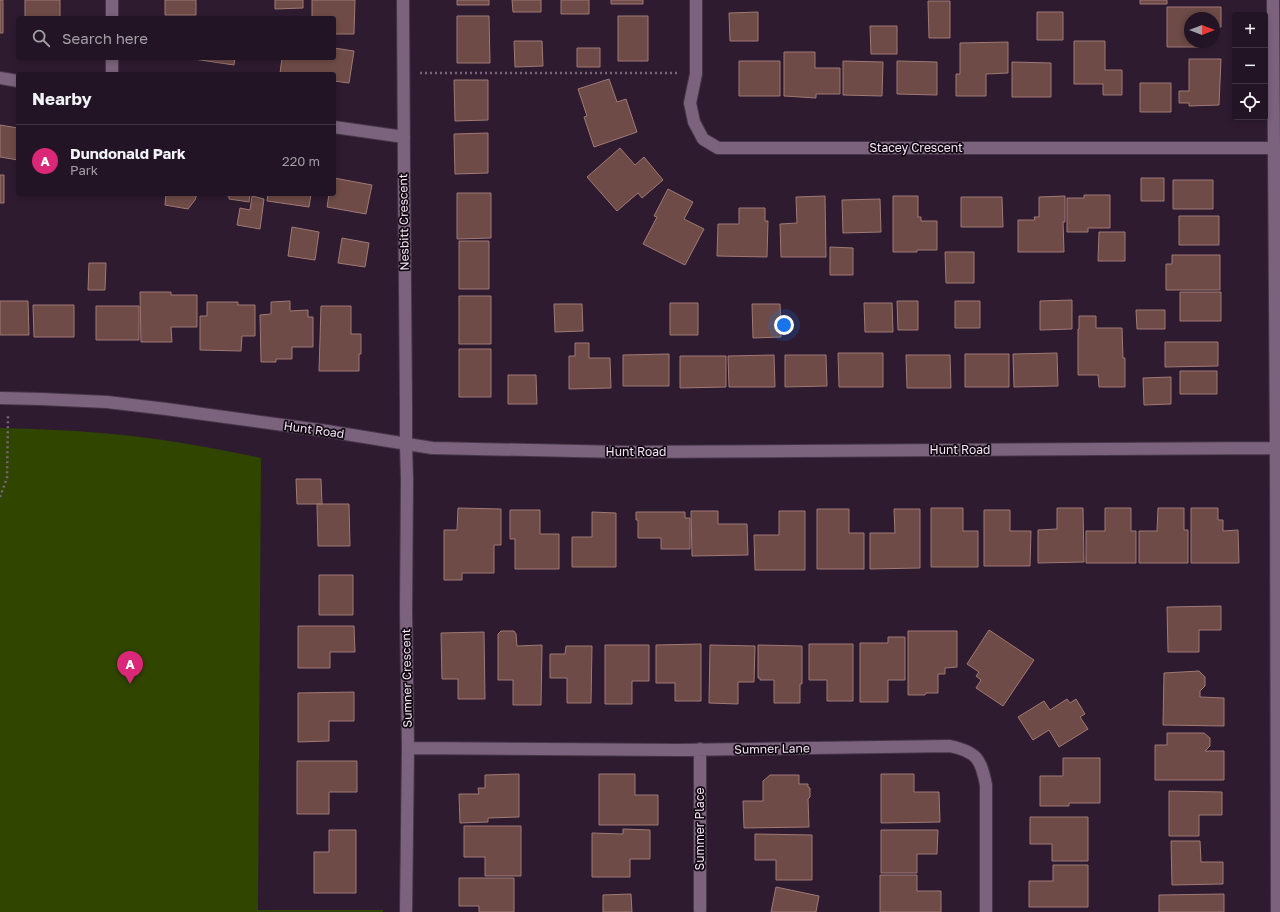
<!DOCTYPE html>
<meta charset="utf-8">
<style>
:root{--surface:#221424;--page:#2a1d2c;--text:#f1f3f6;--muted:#a29ea6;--line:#3f3341;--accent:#db2777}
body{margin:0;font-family:"Golos Text",sans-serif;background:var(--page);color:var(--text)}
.controls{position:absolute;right:12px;top:12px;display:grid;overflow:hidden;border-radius:4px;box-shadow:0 2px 6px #0003}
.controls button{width:36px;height:36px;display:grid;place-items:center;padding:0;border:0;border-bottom:1px solid var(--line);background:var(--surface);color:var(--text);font:20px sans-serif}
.compass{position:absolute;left:1184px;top:12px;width:36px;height:36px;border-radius:50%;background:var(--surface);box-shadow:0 2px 6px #0003;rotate:90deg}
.you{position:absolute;left:784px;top:325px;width:14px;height:14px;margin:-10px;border:3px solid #fff;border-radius:50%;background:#1a73e8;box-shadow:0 0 0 6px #1a73e833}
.badge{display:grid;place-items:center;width:26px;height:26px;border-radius:50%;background:var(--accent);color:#fff;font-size:13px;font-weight:700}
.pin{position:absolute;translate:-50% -33px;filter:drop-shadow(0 1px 2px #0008)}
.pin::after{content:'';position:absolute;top:21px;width:14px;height:12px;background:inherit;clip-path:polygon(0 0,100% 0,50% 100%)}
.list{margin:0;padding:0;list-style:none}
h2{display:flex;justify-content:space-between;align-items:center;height:52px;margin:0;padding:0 16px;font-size:17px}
h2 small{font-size:13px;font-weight:400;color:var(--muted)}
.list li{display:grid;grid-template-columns:26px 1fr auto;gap:12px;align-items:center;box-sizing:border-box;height:72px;padding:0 16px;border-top:1px solid var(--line)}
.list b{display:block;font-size:15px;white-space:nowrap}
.list p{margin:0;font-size:13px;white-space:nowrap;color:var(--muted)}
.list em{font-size:13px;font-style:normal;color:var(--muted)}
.icon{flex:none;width:22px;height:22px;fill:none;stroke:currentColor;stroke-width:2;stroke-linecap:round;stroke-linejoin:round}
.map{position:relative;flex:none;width:1280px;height:912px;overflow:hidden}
.search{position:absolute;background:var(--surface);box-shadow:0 2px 6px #0003;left:16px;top:16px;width:320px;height:44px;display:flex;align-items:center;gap:10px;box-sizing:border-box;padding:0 14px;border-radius:4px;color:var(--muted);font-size:15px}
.panel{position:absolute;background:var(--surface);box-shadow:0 2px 6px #0003;left:16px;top:72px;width:320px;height:124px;border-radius:4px}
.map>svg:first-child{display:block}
.green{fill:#304500}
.building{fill:#6e4b47;stroke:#9f7975}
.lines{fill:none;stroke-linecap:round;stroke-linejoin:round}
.street-casing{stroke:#473649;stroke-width:14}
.path{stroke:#766578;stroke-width:2.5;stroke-dasharray:2 3;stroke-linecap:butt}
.street{stroke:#7b637d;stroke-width:12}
.labels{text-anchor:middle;stroke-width:3.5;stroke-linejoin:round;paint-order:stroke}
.street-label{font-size:12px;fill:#f4e6f5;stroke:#120912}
</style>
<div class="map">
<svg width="1280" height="912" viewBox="0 0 1280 912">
<rect width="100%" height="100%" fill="#2e1b30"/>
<!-- green -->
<path class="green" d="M0,428C34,429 67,430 101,433C155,437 208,447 261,458L258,910H383V912H0Z"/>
<!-- building -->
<path class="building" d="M0,0H3V33H0Z
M25,0H60V17H53V18H25Z
M165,0H196V15H165Z
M275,0H303V8L275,9Z
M312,0H355L354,34H334V18H312Z
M457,0H489V5H457Z
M512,0H541V12H513Z
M561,0H589V14H561Z
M611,0H643V4H611Z
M1140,0H1167V4H1140Z
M928,1H950V38H929Z
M1167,7H1221V27H1214V18H1190V42H1200V47H1167Z
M758,12V41H730L729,13Z
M1037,12H1063V40H1037Z
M457,16H489L490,63H457Z
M618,16H648V61H618Z
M870,26H897V54H871Z
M514,41H542L543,66L515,67Z
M1074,41H1105V70H1122V95H1103V84H1074Z
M1008,42V73L986,74V96H956V74H960V43Z
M334,48L354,51L349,83L334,81V74H289L280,73L282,58H334Z
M577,48H600V67H577Z
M784,52H815V68H840V94H816V98L784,96Z
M187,58H235L234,65Z
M1189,59H1221L1219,105L1189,106V103H1179V91H1189Z
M739,61H780V96H739Z
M843,61L883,62L882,96L843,95Z
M897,61L937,62V95L897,94Z
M1012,62L1051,63V97H1012Z
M609,79L617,102L626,99L637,132L594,147L584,117L587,116L578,89Z
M454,80H488V120L455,121Z
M1140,83H1171V112H1140Z
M0,125L18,128V160L0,157Z
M488,133V173L455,174L454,134Z
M620,148L635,165L644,157L663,180L642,198L638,193L617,211L587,177Z
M0,175H4V203H0Z
M334,178L372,185L366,214L327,207L329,194H334Z
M1141,178H1164V201H1141Z
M1173,180H1213V209H1173Z
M668,189L693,202L684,219L704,229L685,265L643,244L657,217L654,216Z
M457,193H491V238L457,239Z
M166,194H197L195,200L188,209L165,205Z
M216,194H250L249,202L229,199V196Z
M268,194H311L309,207L267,201Z
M1084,195H1110V228H1088V232H1067V198H1084Z
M252,196L264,199L260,229L237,225L240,208L250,210Z
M825,196L826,257H781L780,224L797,223L796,197Z
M893,196H918V217H921V221H937V250H917V252H893Z
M1065,196V222H1063L1064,252H1018V220H1035L1034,217H1039V197Z
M961,197H1002L1003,227H961Z
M880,199L881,232L843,233L842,200Z
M739,208H765V221H768L767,257L717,256L718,224H739Z
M1179,216H1219V245H1179Z
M292,227L319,232L315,260L288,256Z
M1099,232H1125V261H1098Z
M342,238L369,243L365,267L338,263Z
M459,241H489V289H459Z
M830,247L853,248V275H830Z
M945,252H974V283H946Z
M1172,255H1220V290H1166V264H1172Z
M89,263H106L105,290H88Z
M140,292H171V295H197V327H171L172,342H141Z
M1180,292H1221V321H1180Z
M459,296H491V344H459Z
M1072,300V329L1040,330V301Z
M0,301H28L29,335H0Z
M290,301V311L308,310V317H313V347H292V359H276V362H261L260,315L271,314V302Z
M897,301H918V330H898Z
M955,301H980V328H955Z
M207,302H238V305H255V336H242L241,351L200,350V316H207Z
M670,303H698V335H670Z
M864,303H892L893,332H865Z
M554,304H582L583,331L555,332Z
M752,304H780L781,337L753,338Z
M33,305H74V337H34Z
M96,306H139V340H96Z
M321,306H351V334H361V354H359V371H319Z
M1136,310H1165V329H1137Z
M1079,316H1096V328H1122L1123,358H1125V387H1099L1098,375H1078V329H1079Z
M1165,342H1218V366L1165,367Z
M575,343H589V358H610L611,388L569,389V356H575Z
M459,349H491V397H459Z
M838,353H883V387H839Z
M1057,353L1058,386L1014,387L1013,354Z
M669,354V386H623V355Z
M965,354H1009V387H965Z
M774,355L775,387H729L728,356Z
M785,355H826L827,386L785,387Z
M906,355H950L951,388H907Z
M680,356H726V387L680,388Z
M1180,371H1217V394H1180Z
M508,375H536L537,404H508Z
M1171,377V404L1144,405L1143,378Z
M296,479H321L322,504H297Z
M317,504H349L350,546H318Z
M458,508L501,509V545H494V573H462V580H444V530H457Z
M931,508H963V531H978V567H931Z
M1057,508H1083L1084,562L1038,563V530L1057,529Z
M1105,508H1131V531H1136V563H1086V531H1105Z
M1158,508H1184V530H1188V563H1139V531H1157Z
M1191,508H1218V520H1223V531L1238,530L1239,563H1191Z
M817,509H849V533H864V569H817Z
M894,509H920V568L870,569V533H895Z
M510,510H540V534H559V569H515V539H510Z
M984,510H1010V531H1031L1030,566H984Z
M691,511H718V524H747L748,555L692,556Z
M779,511H805V570H755L754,535H779Z
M592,512L616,513V567H572V537H592Z
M636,512H685V518H690V549H661V538H638V520H636Z
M319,575H353V615H319Z
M1221,606V630H1199V652H1168L1167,607Z
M298,626H354L355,652H330V668H298Z
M989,630L1034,660L1003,706L976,688L981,680L976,676L979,672L967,664Z
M501,631H514L516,634L517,646L542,645L541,705H513V680H498V634Z
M908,631H957V667L945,668V674H938V693H926L925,695H908Z
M484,632L485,699H458V679H442L441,633Z
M888,637H905V680H888V702H860V643H888Z
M701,644V701H675V683H656V645Z
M809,644H853V701H827V680H809Z
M605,645H649V681H632V704H605Z
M710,645L755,646L754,682H738V704L709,703Z
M758,645L802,646V684H800V703H774V680H760V678H758Z
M566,646H592L591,703H567V678H550V654H565Z
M1199,671L1205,677V686L1200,691V697L1224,698V726L1163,725L1164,673Z
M354,692V721H329V741L298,742V693Z
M1067,699L1070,703L1076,699L1085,714L1080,717L1088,729L1059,747L1049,730L1033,740L1018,717L1044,701L1050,710Z
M1167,733H1204L1210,738V746L1205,751H1224V780H1155V745H1167Z
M1063,758H1100V803H1069V806H1040V776H1063Z
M297,761H357V792H329V814H297Z
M519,774V817L488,818V822L460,823L459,794H479L478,788H485V775Z
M599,774H635V795H658V825H599Z
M881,774H914V792H939L940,822L881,823Z
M770,775H799V784H808V787L810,788V797L808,799L809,827L744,828L743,801H763V781Z
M1169,791L1222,792V815H1199V836H1169Z
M1030,817H1088V861H1052V844H1030Z
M464,826H521V876H485V857H464Z
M623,829L650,830V859H630V877H592V833L623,834Z
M329,830H356V893H314V852H329Z
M881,830H938L937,854H917V873H881Z
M755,834L812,835V880H776V860H755Z
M1171,841H1200L1201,862H1223V884L1172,885Z
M1053,865H1088V907H1029V881H1053Z
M880,875H917V891H941V912H880Z
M459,878H514V912H479V906H459Z
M776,887L819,896L816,912H771Z
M631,894L632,912H603V895Z
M1224,894V912H1159V895Z"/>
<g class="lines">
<defs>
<path id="street" d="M112,0V18
M403,0L404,169L406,405V444L407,480L406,611L408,748L406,912
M696,0V74L690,103L694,122L703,139L718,148H1274
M1273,0L1276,448L1277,912
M112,74V58
M0,78L18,81
M334,127L404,137
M0,398L41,399L107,402L166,409L327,431L432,448L622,452L1280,448
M408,748L677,750L950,746C977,752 981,759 986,785V912
M700,749V910"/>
</defs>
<!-- street casing -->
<use href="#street" class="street-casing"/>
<!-- path -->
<path class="path" d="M420,73H679
M0,497L7,478L8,416"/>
<!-- street -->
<use href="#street" class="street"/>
</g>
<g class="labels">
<!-- street labels -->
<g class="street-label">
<text x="916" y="152">Stacey Crescent</text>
<text transform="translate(404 222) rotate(-91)" y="4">Nesbitt Crescent</text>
<text transform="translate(314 430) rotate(8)" y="4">Hunt Road</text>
<text x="960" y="454">Hunt Road</text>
<text x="636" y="456">Hunt Road</text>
<text transform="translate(407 678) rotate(-91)" y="4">Sumner Crescent</text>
<text transform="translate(772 749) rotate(-1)" y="4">Sumner Lane</text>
<text transform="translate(700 829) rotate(-90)" y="4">Summer Place</text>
</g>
</g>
</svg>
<div class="controls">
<button>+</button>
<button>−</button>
<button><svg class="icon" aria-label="locate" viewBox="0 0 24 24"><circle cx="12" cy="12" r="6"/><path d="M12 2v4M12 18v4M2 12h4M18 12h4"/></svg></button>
</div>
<svg class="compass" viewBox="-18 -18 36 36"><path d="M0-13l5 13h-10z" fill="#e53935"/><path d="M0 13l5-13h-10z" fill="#a29ea6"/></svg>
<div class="you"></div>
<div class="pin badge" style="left:130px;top:684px">A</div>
<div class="search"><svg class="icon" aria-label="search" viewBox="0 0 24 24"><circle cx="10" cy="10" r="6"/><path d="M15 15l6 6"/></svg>Search here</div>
<section class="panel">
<h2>Nearby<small></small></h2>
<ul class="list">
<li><span class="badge">A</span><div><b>Dundonald Park</b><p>Park</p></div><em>220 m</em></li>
</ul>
</section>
</div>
